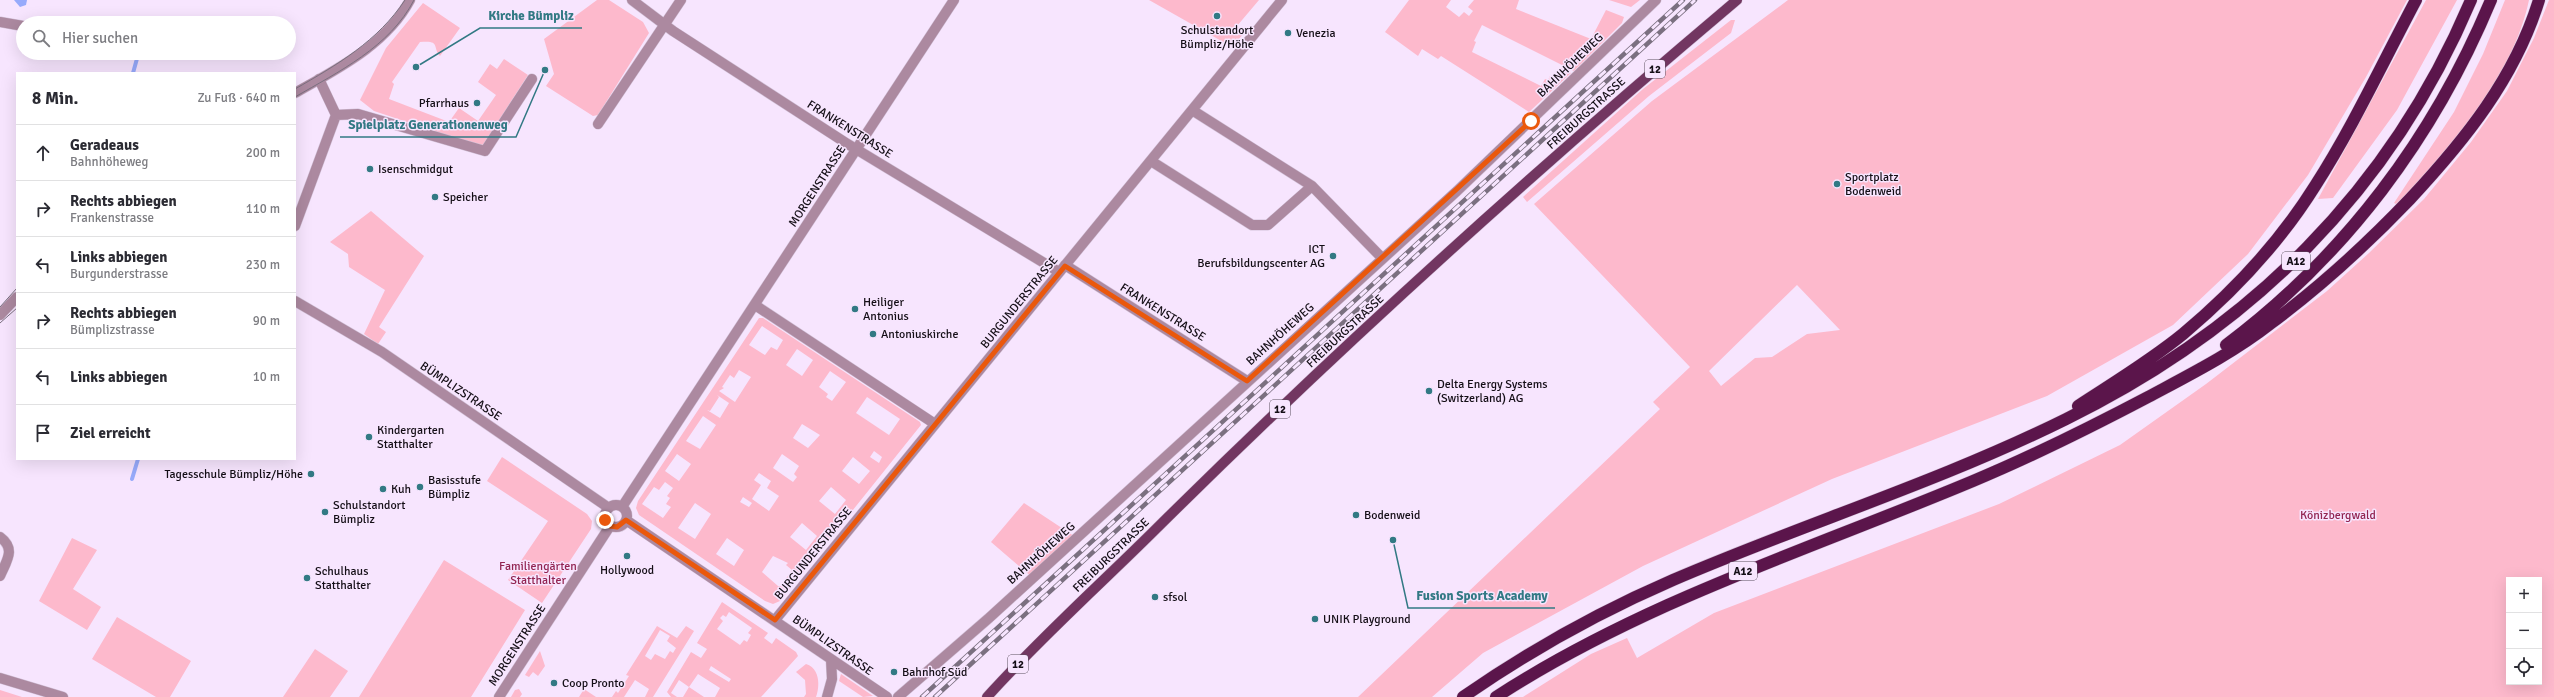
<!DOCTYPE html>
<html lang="de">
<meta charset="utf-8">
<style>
:root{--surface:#fff;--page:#f2f2f3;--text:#2b2b33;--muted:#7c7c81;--line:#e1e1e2}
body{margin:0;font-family:Signika,sans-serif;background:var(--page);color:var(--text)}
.controls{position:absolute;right:12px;bottom:12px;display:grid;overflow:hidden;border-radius:0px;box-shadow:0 4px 16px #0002}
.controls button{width:36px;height:36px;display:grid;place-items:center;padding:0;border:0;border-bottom:1px solid var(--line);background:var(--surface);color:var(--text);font:20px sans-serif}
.stop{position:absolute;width:12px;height:12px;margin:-9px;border:3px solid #ea580c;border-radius:50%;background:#fff}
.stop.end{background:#ea580c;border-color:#fff;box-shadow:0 1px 4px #0008}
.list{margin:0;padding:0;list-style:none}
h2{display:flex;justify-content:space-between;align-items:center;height:52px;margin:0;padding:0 16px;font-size:17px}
h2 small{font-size:13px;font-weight:400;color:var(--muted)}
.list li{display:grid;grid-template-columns:26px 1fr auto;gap:12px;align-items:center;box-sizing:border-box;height:56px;padding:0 16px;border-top:1px solid var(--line)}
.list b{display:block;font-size:15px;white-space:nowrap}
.list p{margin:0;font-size:13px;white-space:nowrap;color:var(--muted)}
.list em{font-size:13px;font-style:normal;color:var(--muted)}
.icon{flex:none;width:22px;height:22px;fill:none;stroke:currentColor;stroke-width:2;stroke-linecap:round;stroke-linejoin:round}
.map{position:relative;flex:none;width:2554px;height:697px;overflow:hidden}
.search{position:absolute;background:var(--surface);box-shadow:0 4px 16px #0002;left:16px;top:16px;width:280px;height:44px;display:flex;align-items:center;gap:10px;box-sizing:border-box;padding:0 14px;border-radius:22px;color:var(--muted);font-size:15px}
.panel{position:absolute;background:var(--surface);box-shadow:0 4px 16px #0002;left:16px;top:72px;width:280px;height:388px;border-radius:0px}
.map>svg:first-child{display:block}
.green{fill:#fdb9cc;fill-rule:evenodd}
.water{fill:#97aafb}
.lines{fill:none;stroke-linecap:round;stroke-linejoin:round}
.stream{stroke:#97aafb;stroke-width:4}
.minor-casing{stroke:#d3c3d9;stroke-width:11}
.tertiary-casing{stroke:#d3c3d9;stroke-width:11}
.primary-casing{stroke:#d3c3d9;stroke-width:11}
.motorway-casing{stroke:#d3c3d9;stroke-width:13}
.minor{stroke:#ac89a0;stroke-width:10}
.tertiary{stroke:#ac89a0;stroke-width:10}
.primary{stroke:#723661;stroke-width:10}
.motorway{stroke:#5b154b;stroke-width:12}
.tram{stroke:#7b7080;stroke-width:1}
.rail-casing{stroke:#7b7080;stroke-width:4.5}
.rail{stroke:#f7e5fe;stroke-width:3;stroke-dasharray:9;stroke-linecap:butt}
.route{stroke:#ea580c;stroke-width:5}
.poi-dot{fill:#327984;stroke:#f7e5fe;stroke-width:1.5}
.labels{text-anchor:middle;stroke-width:3;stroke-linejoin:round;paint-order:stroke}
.shield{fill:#f7e5fe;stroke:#584e5c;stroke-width:1}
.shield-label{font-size:11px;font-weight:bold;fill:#140e16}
.poi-label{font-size:12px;fill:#140e16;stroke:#f7e5fe;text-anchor:start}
.street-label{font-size:12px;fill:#140e16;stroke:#f7e5fe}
.park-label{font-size:12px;fill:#922451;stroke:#f7e5fe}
.leader{fill:none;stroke:#327984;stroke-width:1.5}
.callout-dot{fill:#327984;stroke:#f7e5fe;stroke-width:1.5}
.callout-label{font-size:13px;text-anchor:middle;font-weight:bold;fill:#327984;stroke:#f7e5fe;stroke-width:3;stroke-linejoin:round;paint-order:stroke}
</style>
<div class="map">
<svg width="2554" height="697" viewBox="0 0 2554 697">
<rect width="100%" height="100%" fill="#f7e5fe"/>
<!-- green -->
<path class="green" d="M597,0H609L643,22L649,33L598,115L593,116L546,86L554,74L544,39Z
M1149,0H1259L1237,26L1245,32L1232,47Z
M1409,0H1451L1446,7L1459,17L1464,12L1469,16L1473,11L1468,7L1474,0H1519L1516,9L1591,39L1606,10L1624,17L1622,23L1574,71L1482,25L1474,41L1476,42L1472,52L1541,86L1545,79L1548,80L1550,76L1555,79L1561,68L1571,73L1529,112L1441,56L1438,59L1422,49L1418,56L1385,32Z
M1609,0H1640L1631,7Z
M1788,0H2407L2366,77L2308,175L2248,254L2173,325L2047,396L1832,479L1643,566L1483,653L1432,697H1358L1660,409L1653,402L1690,367L1534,204L1652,101ZM1797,285L1840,330L1807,334L1772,357L1755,358L1721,386L1709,371Z
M2426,0H2457L2397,110L2333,198L2318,199Z
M2505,0H2529C2514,72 2451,157 2396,204L2394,203L2454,112L2483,54Z
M2549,0H2554V697H1523L1591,654L1627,638L1637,658L1714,613L1999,504L2120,445L2206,384L2327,291L2369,253L2424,199L2471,142L2507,91L2534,38ZM2509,580H2539V682H2509Z
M423,3L460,28L440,56C432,47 441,40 420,42L392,82L394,84L389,99L449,122L459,108L478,121L496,95L478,82L490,64L497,69L504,59L528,75L482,147L374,111L360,100L386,48Z
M1731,20H1735L1731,33L1649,96L1527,202L1523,197L1643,89Z
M371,211L424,256L379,327L386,332L378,344L364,334L385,290L349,267L348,254L330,242Z
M759,318H763L920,422L921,425L780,601L773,604L765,601L639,515L636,508L638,501ZM762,326L783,340L777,350L771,347L765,355L749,345ZM797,349L813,360L802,376L786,365ZM739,370L751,377L735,402L719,391L724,388L722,387L730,375L734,378ZM830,371L846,382L832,401L826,397L828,394L819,387ZM717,395L729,403L720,418L707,410L710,411L719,397ZM867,397L900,419L889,435L856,413ZM703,416L716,425L700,449L686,441ZM802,424L820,435L808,448L793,438ZM874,451L882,457L879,463L870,457ZM677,454L691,464L679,481L665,471ZM782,454L799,466L794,474L797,477L793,482L773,468ZM853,457L870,471L859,484L842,471ZM759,473L771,481L767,488L779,496L769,511L752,499L761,485L754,480ZM665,482L673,488L667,496L670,498L666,504L671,507L663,518L642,504L654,487L659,490ZM831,487L846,500L835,514L819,501ZM743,497L752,503L749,507L740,502ZM695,503L711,514L695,539L678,528ZM802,523L817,536L806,550L790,537ZM727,538L744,550L734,566L716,554ZM773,556L788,563L786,565L792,570L781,586H778L762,572Z
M502,457L587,514L592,521L591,529L542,603L508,580L548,521L487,481Z
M1024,503L1077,538L1033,578L991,542Z
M72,538L97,550L73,589L101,607L87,630L39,601Z
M444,560L525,610L471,697H359Z
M722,602L768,633L764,638L772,644L776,638L796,652L798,656L761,697H715L720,688L698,674L689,687L679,680L671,693L677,697H671L667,692L691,652L701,658L707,649L697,643ZM729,612L752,628L748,633L751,635L747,642L744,640L740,645L717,629L723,621L720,618L723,615L726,617ZM711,666L731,679L729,682L709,670Z
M117,617L191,661L170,697H156L92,659Z
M657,626L677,638L686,626L694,631L653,697H645L649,689L635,680L624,697H612L616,691L618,693L629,676L626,675ZM660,630L670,636L667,641L676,648L673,653L670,651L665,659L655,654L651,660L645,656Z
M315,649L348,671L330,697H283Z
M540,651L545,666L538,676L533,672L529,677L525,675Z
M806,664C820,668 820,686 816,697H804L806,694L805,680L796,672Z
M841,674L873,696L863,697L839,681Z
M689,687L704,697H683Z
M519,689L522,694L520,697H511L515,690Z
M584,689L596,697H579Z
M0,690L22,697H23H0Z"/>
<!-- water -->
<path class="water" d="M14,0H27L26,5L20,7Z"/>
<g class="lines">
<!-- stream -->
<path class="stream" d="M133,73L138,55
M132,479L138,459"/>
<defs>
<path id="minor" d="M632,0L673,31L846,143L1059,272
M0,22L23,26
M1192,110L1312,186L1382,258
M336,115L358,114L485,151L532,79
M598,124L681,0
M1151,161L1252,225H1268L1312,186
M295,226L336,115L319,79
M1065,265L1247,381
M295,301L382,352L609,508
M755,305L935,424
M605 516a11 11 0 1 1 22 0a11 11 0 1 1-22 0Z
M622,507L954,0
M626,520L887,697
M0,537C16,549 7,560 0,576
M775,620L1282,0
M0,678L63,697
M499,697L610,526
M827,697L832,679L831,659
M898,697L989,618L1457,191L1656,0"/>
<path id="tertiary" d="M295,93C337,69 386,45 410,0
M0,315L17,297"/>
<path id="primary" d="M987,697C1042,636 1104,581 1162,523C1346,341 1539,167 1737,0"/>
<path id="motorway" d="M2226,345C2345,256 2434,137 2491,0
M2078,406C2113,383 2150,361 2183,334C2233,292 2280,242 2315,186C2353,127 2383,62 2416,0
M1463,697C1529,651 1599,612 1673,580C1803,524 1939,482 2066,419C2250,329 2391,190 2471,0
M1496,697C1644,601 1811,549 1973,481C2033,456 2091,427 2148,397C2189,375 2233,353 2270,324C2320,287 2367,244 2410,199C2465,140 2515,78 2539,0"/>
</defs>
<!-- minor casing -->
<use href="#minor" class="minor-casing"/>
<!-- tertiary casing -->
<use href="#tertiary" class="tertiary-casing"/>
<!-- primary casing -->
<use href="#primary" class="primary-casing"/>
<!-- motorway casing -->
<use href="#motorway" class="motorway-casing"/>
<!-- minor -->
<use href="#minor" class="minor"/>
<!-- tertiary -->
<use href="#tertiary" class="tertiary"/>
<!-- primary -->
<use href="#primary" class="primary"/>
<!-- motorway -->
<use href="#motorway" class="motorway"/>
<!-- tram -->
<path class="tram" d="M295,89C337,65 378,41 405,0
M295,97C338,72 390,47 414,0
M0,307L17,288
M0,323L17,308"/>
<defs>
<path id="rail" d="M922,697L1683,0
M935,697L1695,0"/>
</defs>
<!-- rail casing -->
<use href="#rail" class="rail-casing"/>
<!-- rail -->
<use href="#rail" class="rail"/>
</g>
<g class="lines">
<!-- route -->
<path class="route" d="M605,520L610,526L617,527L626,520L775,620L1065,266L1247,381L1531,121"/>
</g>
<!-- markers -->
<g class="poi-dot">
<circle cx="1217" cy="16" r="4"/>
<circle cx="1288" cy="33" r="4"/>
<circle cx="477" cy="103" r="4"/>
<circle cx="370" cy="169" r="4"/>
<circle cx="1837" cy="184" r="4"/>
<circle cx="435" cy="197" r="4"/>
<circle cx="1333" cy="256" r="4"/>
<circle cx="855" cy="309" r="4"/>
<circle cx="873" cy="334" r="4"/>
<circle cx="1429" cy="391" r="4"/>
<circle cx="369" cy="437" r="4"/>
<circle cx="311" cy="474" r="4"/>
<circle cx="420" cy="487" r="4"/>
<circle cx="383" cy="489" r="4"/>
<circle cx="325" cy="512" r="4"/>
<circle cx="1356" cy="515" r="4"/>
<circle cx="627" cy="556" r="4"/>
<circle cx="307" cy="578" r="4"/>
<circle cx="1155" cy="597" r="4"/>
<circle cx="1315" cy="619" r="4"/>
<circle cx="894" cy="672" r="4"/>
<circle cx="554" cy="683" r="4"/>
</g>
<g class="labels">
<!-- shield labels -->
<g class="shield">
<rect x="1645" y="60" width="20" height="18" rx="3"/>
<rect x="2282" y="252" width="28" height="18" rx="3"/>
<rect x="1270" y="400" width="20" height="18" rx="3"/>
<rect x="1729" y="562" width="28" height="18" rx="3"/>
<rect x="1008" y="655" width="20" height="18" rx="3"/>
</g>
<g class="shield-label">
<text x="1655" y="73">12</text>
<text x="2296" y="265">A12</text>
<text x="1280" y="413">12</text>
<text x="1743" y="575">A12</text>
<text x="1018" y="668">12</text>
</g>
<!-- poi labels -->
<g class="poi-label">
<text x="1217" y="34" text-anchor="middle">Schulstandort<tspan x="1217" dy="14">Bümpliz/Höhe</tspan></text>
<text x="1296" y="37">Venezia</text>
<text x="469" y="107" text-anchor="end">Pfarrhaus</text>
<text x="378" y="173">Isenschmidgut</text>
<text x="1845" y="181">Sportplatz<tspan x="1845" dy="14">Bodenweid</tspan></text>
<text x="443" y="201">Speicher</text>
<text x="1325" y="253" text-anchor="end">ICT<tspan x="1325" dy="14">Berufsbildungscenter AG</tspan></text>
<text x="863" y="306">Heiliger<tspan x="863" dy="14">Antonius</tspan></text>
<text x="881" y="338">Antoniuskirche</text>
<text x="1437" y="388">Delta Energy Systems<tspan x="1437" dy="14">(Switzerland) AG</tspan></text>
<text x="377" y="434">Kindergarten<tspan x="377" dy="14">Statthalter</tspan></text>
<text x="303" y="478" text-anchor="end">Tagesschule Bümpliz/Höhe</text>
<text x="428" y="484">Basisstufe<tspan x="428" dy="14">Bümpliz</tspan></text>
<text x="391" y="493">Kuh</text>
<text x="333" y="509">Schulstandort<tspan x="333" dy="14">Bümpliz</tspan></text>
<text x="1364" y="519">Bodenweid</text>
<text x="627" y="574" text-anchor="middle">Hollywood</text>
<text x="315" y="575">Schulhaus<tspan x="315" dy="14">Statthalter</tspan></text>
<text x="1163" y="601">sfsol</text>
<text x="1323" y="623">UNIK Playground</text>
<text x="902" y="676">Bahnhof Süd</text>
<text x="562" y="687">Coop Pronto</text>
</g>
<!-- street labels -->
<g class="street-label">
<text transform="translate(1570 65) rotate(-44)" y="4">BAHNHÖHEWEG</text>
<text transform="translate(1586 113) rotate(-42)" y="4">FREIBURGSTRASSE</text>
<text transform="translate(850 129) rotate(32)" y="4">FRANKENSTRASSE</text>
<text transform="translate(817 186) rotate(-57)" y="4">MORGENSTRASSE</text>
<text transform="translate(1019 302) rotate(-51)" y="4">BURGUNDERSTRASSE</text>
<text transform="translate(1163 312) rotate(32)" y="4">FRANKENSTRASSE</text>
<text transform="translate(1345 331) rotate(-43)" y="4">FREIBURGSTRASSE</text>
<text transform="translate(1280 334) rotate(-42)" y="4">BAHNHÖHEWEG</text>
<text transform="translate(461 391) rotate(34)" y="4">BÜMPLIZSTRASSE</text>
<text transform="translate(813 553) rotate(-51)" y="4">BURGUNDERSTRASSE</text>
<text transform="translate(1041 553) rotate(-42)" y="4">BAHNHÖHEWEG</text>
<text transform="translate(1111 555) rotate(-44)" y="4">FREIBURGSTRASSE</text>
<text transform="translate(517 645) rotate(-57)" y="4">MORGENSTRASSE</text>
<text transform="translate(833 645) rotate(35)" y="4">BÜMPLIZSTRASSE</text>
</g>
<!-- park labels -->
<g class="park-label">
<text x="2338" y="519">Könizbergwald</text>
<text x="538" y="570">Familiengärten<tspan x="538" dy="14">Statthalter</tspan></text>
</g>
</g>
<!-- callouts -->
<path class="leader" d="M416 67L480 28H582M545 70L516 137H340M1393 540L1408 608H1555"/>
<g class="callout-dot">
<circle cx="416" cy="67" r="4"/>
<circle cx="545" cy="70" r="4"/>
<circle cx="1393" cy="540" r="4"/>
</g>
<g class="callout-label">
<text x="531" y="20">Kirche Bümpliz</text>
<text x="428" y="129">Spielplatz Generationenweg</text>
<text x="1482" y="600">Fusion Sports Academy</text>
</g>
</svg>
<div class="controls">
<button>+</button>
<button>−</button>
<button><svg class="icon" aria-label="locate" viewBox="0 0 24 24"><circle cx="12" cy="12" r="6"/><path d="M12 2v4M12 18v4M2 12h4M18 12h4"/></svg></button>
</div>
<div class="stop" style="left:1531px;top:121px"></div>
<div class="stop end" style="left:605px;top:520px"></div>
<div class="search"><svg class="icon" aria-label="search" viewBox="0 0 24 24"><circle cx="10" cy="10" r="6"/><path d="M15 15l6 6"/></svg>Hier suchen</div>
<section class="panel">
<h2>8 Min.<small>Zu Fuß · 640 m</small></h2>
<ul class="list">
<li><svg class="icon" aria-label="ahead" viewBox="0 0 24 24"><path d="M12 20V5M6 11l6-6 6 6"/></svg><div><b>Geradeaus</b><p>Bahnhöheweg</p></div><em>200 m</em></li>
<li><svg class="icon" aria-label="right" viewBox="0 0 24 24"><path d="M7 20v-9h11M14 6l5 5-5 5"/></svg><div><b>Rechts abbiegen</b><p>Frankenstrasse</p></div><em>110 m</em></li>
<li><svg class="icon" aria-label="left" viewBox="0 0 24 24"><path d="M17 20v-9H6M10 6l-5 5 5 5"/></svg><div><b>Links abbiegen</b><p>Burgunderstrasse</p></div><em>230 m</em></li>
<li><svg class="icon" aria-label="right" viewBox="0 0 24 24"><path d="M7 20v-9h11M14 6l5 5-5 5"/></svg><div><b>Rechts abbiegen</b><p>Bümplizstrasse</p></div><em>90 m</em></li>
<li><svg class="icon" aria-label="left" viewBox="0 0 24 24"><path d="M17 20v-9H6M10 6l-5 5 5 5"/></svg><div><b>Links abbiegen</b></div><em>10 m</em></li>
<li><svg class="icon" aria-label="arrive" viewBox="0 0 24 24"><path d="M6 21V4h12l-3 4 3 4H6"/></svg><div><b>Ziel erreicht</b></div></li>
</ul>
</section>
</div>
